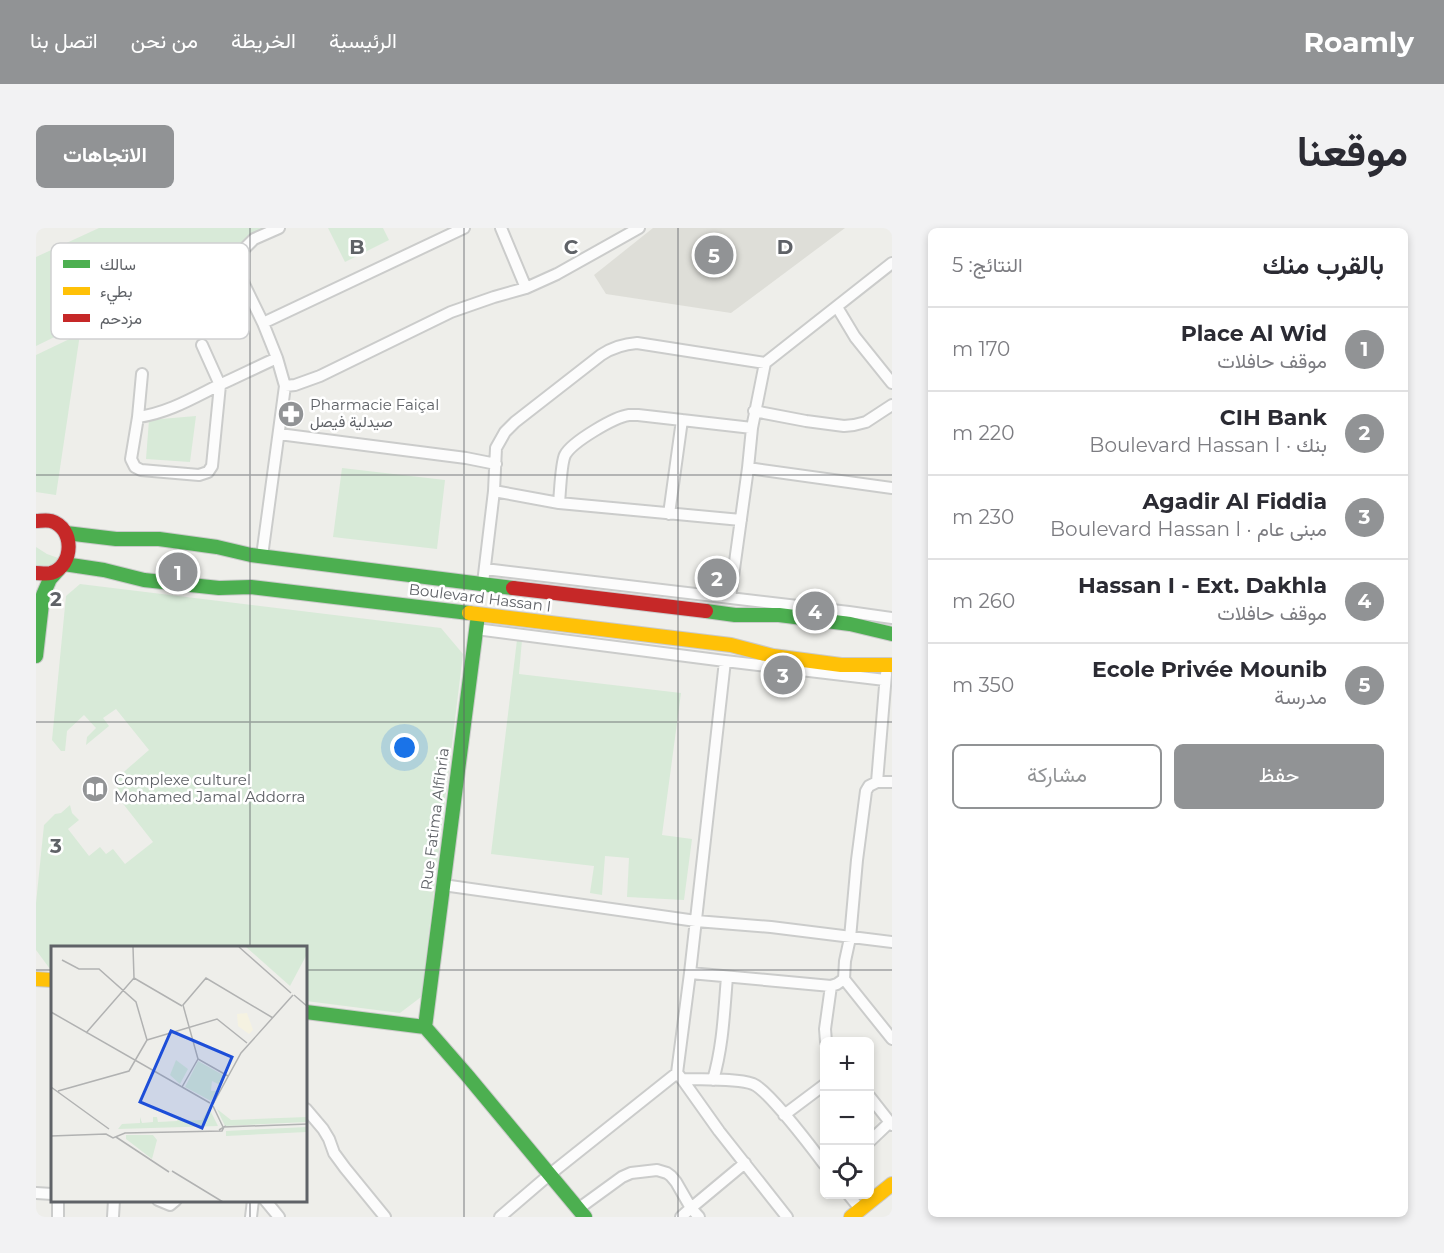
<!DOCTYPE html>
<html lang="ar">
<meta charset="utf-8">
<style>
:root{--surface:#fff;--page:#f2f2f3;--text:#2b2b33;--muted:#7c7c81;--line:#e1e1e2;--accent:#919395}
body{margin:0;font-family:Montserrat,Vazirmatn,sans-serif;background:var(--page);color:var(--text);direction:rtl}
.controls{position:absolute;right:18px;bottom:18px;display:grid;overflow:hidden;border-radius:9px;box-shadow:0 3px 9px #0003}
.controls button{width:54px;height:54px;display:grid;place-items:center;padding:0;border:0;border-bottom:2px solid var(--line);background:var(--surface);color:var(--text);font:30px sans-serif}
.you{position:absolute;left:369px;top:520px;width:21px;height:21px;margin:-15px;border:4px solid #fff;border-radius:50%;background:#1a73e8;box-shadow:0 0 0 9px #1a73e833}
.badge{display:grid;place-items:center;width:39px;height:39px;border-radius:50%;background:var(--accent);color:#fff;font-size:20px;font-weight:700}
.pin{position:absolute;translate:-50% -50%;border:3px solid #fff;box-shadow:0 2px 6px #0006}
.list{margin:0;padding:0;list-style:none}
h2{display:flex;justify-content:space-between;align-items:center;height:78px;margin:0;padding:0 24px;font-size:26px}
h2 small{font-size:20px;font-weight:400;color:var(--muted)}
.list li{display:grid;grid-template-columns:39px 1fr auto;gap:18px;align-items:center;box-sizing:border-box;height:84px;padding:0 24px;border-top:2px solid var(--line)}
.list b{display:block;font-size:22px;white-space:nowrap}
.list p{margin:0;font-size:20px;white-space:nowrap;color:var(--muted)}
.list em{font-size:20px;font-style:normal;color:var(--muted)}
.actions{display:flex;gap:12px;padding:18px 24px}
.actions a{flex:1;padding:14px 0;border:2px solid var(--accent);border-radius:9px;text-align:center;font-size:21px;color:var(--accent)}
.actions .main{background:var(--accent);color:#fff}
.icon{flex:none;width:33px;height:33px;fill:none;stroke:currentColor;stroke-width:2;stroke-linecap:round;stroke-linejoin:round}
.map{position:relative;flex:none;width:856px;height:989px;overflow:hidden;direction:ltr;border-radius:9px}
header{display:flex;align-items:center;gap:36px;box-sizing:border-box;height:84px;padding:0 30px;background:var(--accent);color:#fff}
header strong{font-size:28px}
nav{display:flex;gap:33px;margin-inline-start:auto;font-size:21px}
.intro{display:flex;align-items:center;justify-content:space-between;box-sizing:border-box;height:144px;padding:0 36px}
h1{margin:0;font-size:42px}
.button{padding:15px 27px;border-radius:9px;background:var(--accent);color:#fff;font-size:21px;font-weight:700}
main{display:flex;gap:36px;padding:0 36px}
aside{flex:1;background:var(--surface);border-radius:9px;box-shadow:0 3px 9px #0003}
.map>svg:first-child{display:block}
.education{fill:#deded8}
.green{fill:#d8ead8}
.lines{fill:none;stroke-linecap:round;stroke-linejoin:round}
.street-casing{stroke:#cbcccb;stroke-width:14}
.fast-casing{stroke:#cacaca;stroke-width:16}
.slow-casing{stroke:#cacaca;stroke-width:16}
.jam-casing{stroke:#cacaca;stroke-width:16}
.street{stroke:#fcfcfc;stroke-width:10}
.fast{stroke:#4caf50;stroke-width:14}
.slow{stroke:#ffc107;stroke-width:14}
.jam{stroke:#c62828;stroke-width:14}
.grid{fill:none;stroke:#5f6267;stroke-width:1.5;stroke-opacity:0.55}
.labels{text-anchor:middle;stroke-width:5;stroke-linejoin:round;paint-order:stroke}
.poi-label{font-size:15px;fill:#5f6267;stroke:#fff;text-anchor:start}
.street-label{font-size:15px;fill:#5f6267;stroke:#fff}
.inset-road{fill:none;stroke:#b1b2b2;stroke-width:1.5}
.view{fill:#1d4ed8;fill-opacity:0.15;stroke:#1d4ed8;stroke-width:3}
.inset-edge{fill:none;stroke:#5f6267;stroke-width:3}
.key{fill:#fff;stroke:#cfd0d1;stroke-width:1.5}
.key-label{font-size:16px;fill:#5f6267}
.grid-label{font-size:20px;text-anchor:middle;font-weight:bold;fill:#5f6267;stroke:#fff;stroke-width:5;stroke-linejoin:round;paint-order:stroke}
</style>
<header>
<strong>Roamly</strong>
<nav><a>الرئيسية</a><a>الخريطة</a><a>من نحن</a><a>اتصل بنا</a></nav>
</header>
<div class="intro"><h1>موقعنا</h1><a class="button">الاتجاهات</a></div>
<main>
<aside>
<h2>بالقرب منك<small>النتائج: 5</small></h2>
<ul class="list">
<li><span class="badge">1</span><div><b>Place Al Wid</b><p>موقف حافلات</p></div><em>170 m</em></li>
<li><span class="badge">2</span><div><b>CIH Bank</b><p>بنك · Boulevard Hassan I</p></div><em>220 m</em></li>
<li><span class="badge">3</span><div><b>Agadir Al Fiddia</b><p>مبنى عام · Boulevard Hassan I</p></div><em>230 m</em></li>
<li><span class="badge">4</span><div><b>Hassan I - Ext. Dakhla</b><p>موقف حافلات</p></div><em>260 m</em></li>
<li><span class="badge">5</span><div><b>Ecole Privée Mounib</b><p>مدرسة</p></div><em>350 m</em></li>
</ul>
<div class="actions"><a class="main">حفظ</a><a>مشاركة</a></div>
</aside>
<div class="map">
<svg width="856" height="989" viewBox="0 0 856 989">
<rect width="100%" height="100%" fill="#eeeeea"/>
<!-- education -->
<path class="education" d="M617,0H809L695,85L570,66L558,47Z"/>
<!-- green -->
<path class="green" d="M63,0H243L0,118V29Z
M292,0H347L353,12L309,34Z
M44,106L20,267L0,264V127Z
M160,188L154,234L110,231L113,192Z
M306,240L409,252L401,321L297,309Z
M0,319L11,326L25,331L15,338H0Z
M44,356L405,400L427,426L385,769L364,785L270,773V719H16V742L14,741L0,722V675L8,597L19,586L25,585L34,577L36,585L43,592L32,601L53,628L64,619L70,626L77,621L89,636L117,614L81,568L82,549L113,522L80,481L67,490L73,498L50,517L51,509L60,500L48,487L31,503L29,523H25L16,512L30,368Z
M481,412H486L483,446L645,465L626,607L656,611L648,672L591,669L593,630L569,628L566,667L554,665L558,638L455,626Z"/>
<g class="lines">
<defs>
<path id="street" d="M465,0L490,60
M801,79L819,109L856,155
M227,95L205,50L204,25L218,11L243,0
M166,117L184,157L176,238L172,244L163,247L105,242L99,239L95,231L102,189C131,185 155,171 181,158C201,149 221,139 241,130
M249,158L259,157L284,148L415,84L458,69L490,60L521,46L603,0
M718,183L770,193L808,198L818,197L830,194L856,177
M102,189L106,146
M243,206L430,230L460,236
M712,240L856,260
M458,263L523,275L705,292
M523,275C524,265 525,235 529,227C536,214 578,189 593,187C596,187 599,187 602,187L716,200
M633,286L646,192
M226,328L249,158L241,130L227,95L428,0
M449,341L813,384L856,390
M447,355L458,263L460,220L469,204L479,194L565,127C577,119 587,116 601,115L729,135
M694,370L712,240L716,200L729,135L856,35
M440,401L689,433L849,452
M689,433L654,745L641,845L646,851L683,903L751,989
M850,446L841,554L833,558L830,563L821,632L814,710L809,733L808,751L856,811
M841,554H856
M407,657L660,693L735,699L856,714
M654,745L795,758L801,756L808,751
M790,814L789,801L795,758
M646,851C666,852 699,850 717,856C732,862 776,920 788,936
M677,852C687,818 688,784 691,749
M834,869L856,897
M270,881L287,901L293,911L298,925L309,940L349,989
M748,887L788,857
M834,913L854,894
M0,965L16,966
M812,966L824,981
M122,972L134,977L140,972
M229,972L243,989
M542,981L586,949L595,945L621,942L631,945L635,948L640,954L655,980L645,989
M22,989V972
M77,989L78,972
M215,989L217,972
M464,989L513,947L641,845
M663,989L655,980L709,935"/>
<path id="fast" d="M30,305L80,311H123L181,319L215,327L477,360
M28,336L68,342L108,352L183,360L215,359L433,385
M670,383L699,387H743L814,396L856,406
M0,428L7,367L14,351L23,341
M270,784L389,799L430,846L549,989
M389,799L442,387"/>
<path id="slow" d="M433,385L695,417L737,428L805,437H856
M0,751L16,752
M815,989L856,956"/>
<path id="jam" d="M0,293C4,293 10,292 15,293C39,300 38,338 15,345C10,346 4,345 0,345
M477,360L670,383"/>
</defs>
<!-- street casing -->
<use href="#street" class="street-casing"/>
<!-- fast casing -->
<use href="#fast" class="fast-casing"/>
<!-- slow casing -->
<use href="#slow" class="slow-casing"/>
<!-- jam casing -->
<use href="#jam" class="jam-casing"/>
<!-- street -->
<use href="#street" class="street"/>
<!-- fast -->
<use href="#fast" class="fast"/>
<!-- slow -->
<use href="#slow" class="slow"/>
<!-- jam -->
<use href="#jam" class="jam"/>
</g>
<!-- grid -->
<path class="grid" d="M214,0V719M428,0V989M642,0V989M0,247H856M0,494H856M0,742H16M270,742H856M214,972V989"/>
<!-- icons -->
<defs>
<symbol id="pharmacy-disc" viewBox="-11 -11 22 22"><circle r="9.5" fill="#919395" stroke="#fff"/><path d="M-2-6h4v4h4v4h-4v4h-4v-4h-4v-4h4Z" fill="#fff"/></symbol>
<symbol id="library-disc" viewBox="-11 -11 22 22"><circle r="9.5" fill="#919395" stroke="#fff"/><path d="M-6-4Q-3-5.5-.7-3.5V5Q-3 3-6 4ZM6-4Q3-5.5 .7-3.5V5Q3 3 6 4Z" fill="#fff"/></symbol>
</defs>
<g fill-rule="evenodd">
<use href="#pharmacy-disc" x="240" y="171" width="30" height="30"/>
<use href="#library-disc" x="44" y="546" width="30" height="30"/>
</g>
<g class="labels">
<!-- poi labels -->
<g class="poi-label">
<text x="274" y="182">Pharmacie Faiçal<tspan x="274" dy="17">صيدلية فيصل</tspan></text>
<text x="78" y="557">Complexe culturel<tspan x="78" dy="17">Mohamed Jamal Addorra</tspan></text>
</g>
<!-- street labels -->
<g class="street-label">
<text transform="translate(444 370) rotate(7)" y="5">Boulevard Hassan I</text>
<text transform="translate(399 591) rotate(-83)" y="5">Rue Fatima Alfihria</text>
</g>
</g>
<!-- overview -->
<g transform="translate(15 718)">
<rect width="256" height="256" fill="#eeeeea"/>
<path d="M195,1H256V8L239,40ZM125,114L137,123L129,138L119,129ZM147,115L172,129L169,139L161,135L160,145H165L160,155L134,141ZM158,162L167,180L67,183L71,178L89,177V171L91,177L102,176V171H106L107,176L126,175L130,170V175L151,174ZM166,163L180,174L256,171V176L174,180ZM256,181V186L175,190V185ZM75,189H102L106,194L101,213L75,193Z" fill="#d8ead8"/>
<path d="M196,67L202,84L198,88L187,80L186,68Z" fill="#f5f2e1"/>
<path class="inset-road" d="M188,1L240,47M11,14L28,23H48L85,56L96,94M83,32L131,60M243,49L257,61M0,66L159,157M35,87L83,32L82,1M96,94L166,73L196,97M177,130L147,113L132,59L155,32L222,72M0,141L58,183M131,141L147,113M7,145L78,125L96,94M162,158L190,107L242,49M162,160L172,181M172,181L257,178M0,190L55,188L62,192L74,187L171,185L173,181L168,184M65,191L118,226M121,225L172,256"/>
<path class="view" d="M120,85L181,111L151,182L89,156Z"/>
<rect width="256" height="256" class="inset-edge"/>
</g>
<!-- legend -->
<rect x="15" y="15" width="198" height="96" rx="9" class="key"/>
<rect x="27" y="32" width="27" height="8" fill="#4caf50"/>
<rect x="27" y="59" width="27" height="8" fill="#ffc107"/>
<rect x="27" y="86" width="27" height="8" fill="#c62828"/>
<g class="key-label">
<text x="64" y="42">سالك</text>
<text x="64" y="69">بطيء</text>
<text x="64" y="96">مزدحم</text>
</g>
<g class="grid-label">
<text x="321" y="26">B</text>
<text x="535" y="26">C</text>
<text x="749" y="26">D</text>
<text x="20" y="378">2</text>
<text x="20" y="625">3</text>
</g>
</svg>
<div class="controls">
<button>+</button>
<button>−</button>
<button><svg class="icon" aria-label="locate" viewBox="0 0 24 24"><circle cx="12" cy="12" r="6"/><path d="M12 2v4M12 18v4M2 12h4M18 12h4"/></svg></button>
</div>
<div class="you"></div>
<div class="pin badge" style="left:142px;top:344px">1</div>
<div class="pin badge" style="left:681px;top:350px">2</div>
<div class="pin badge" style="left:747px;top:447px">3</div>
<div class="pin badge" style="left:779px;top:383px">4</div>
<div class="pin badge" style="left:678px;top:27px">5</div>
</div>
</main>
